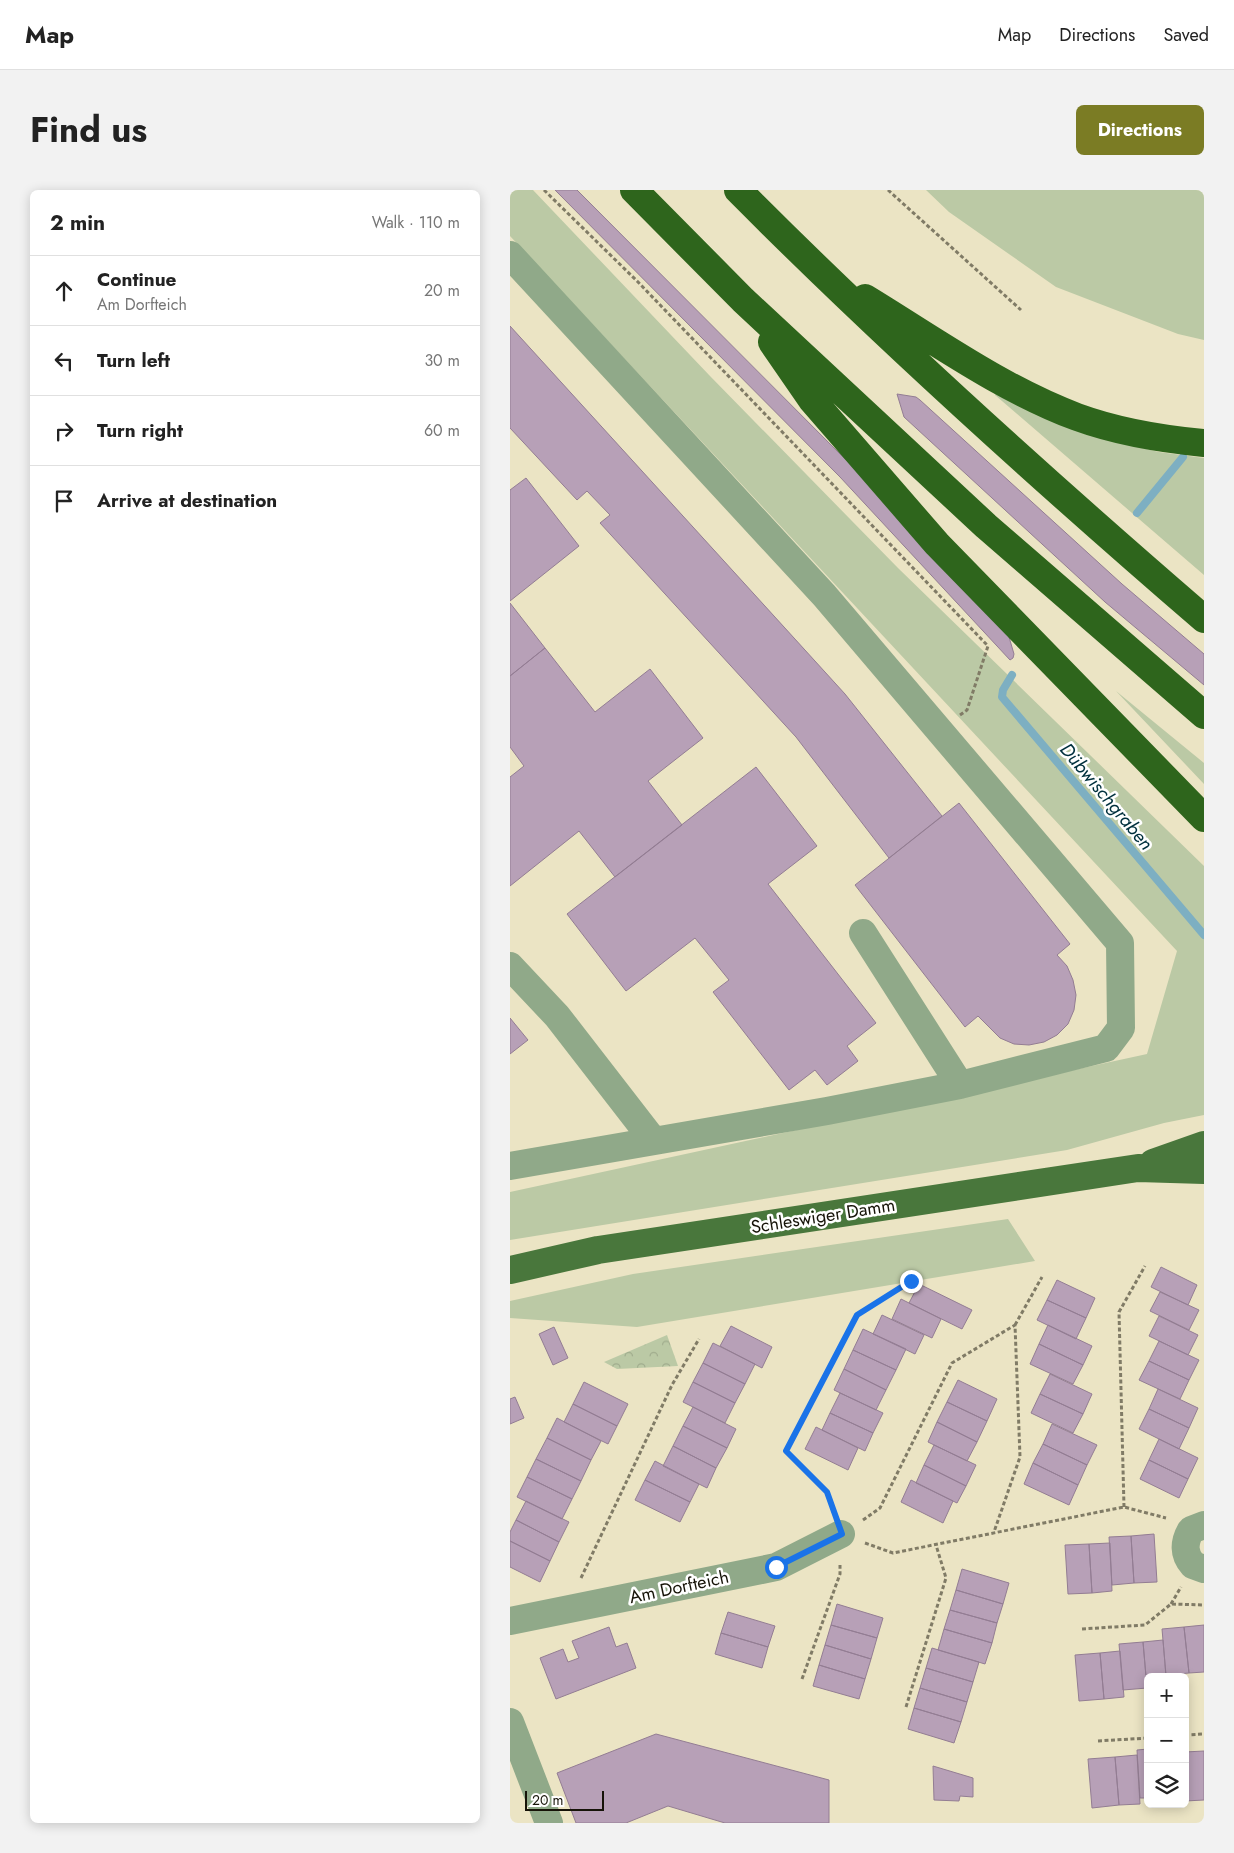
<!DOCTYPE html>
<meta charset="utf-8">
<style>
:root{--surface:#fff;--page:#f2f2f2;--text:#222;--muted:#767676;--line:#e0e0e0;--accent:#7b7c24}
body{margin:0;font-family:Jost,sans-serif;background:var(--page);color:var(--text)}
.controls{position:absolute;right:15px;bottom:15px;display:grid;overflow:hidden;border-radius:8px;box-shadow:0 2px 12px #0003}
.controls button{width:45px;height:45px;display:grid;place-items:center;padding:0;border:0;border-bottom:1px solid var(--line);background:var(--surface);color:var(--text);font:25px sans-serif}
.scale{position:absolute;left:15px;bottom:12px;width:79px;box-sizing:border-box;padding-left:5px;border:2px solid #161308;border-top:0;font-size:14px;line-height:18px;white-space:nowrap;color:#161308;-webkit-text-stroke:4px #fff;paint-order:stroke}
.stop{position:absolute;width:15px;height:15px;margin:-11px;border:4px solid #1a73e8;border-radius:50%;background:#fff}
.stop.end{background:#1a73e8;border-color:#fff;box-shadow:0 1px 5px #0008}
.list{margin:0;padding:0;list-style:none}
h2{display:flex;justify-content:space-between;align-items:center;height:65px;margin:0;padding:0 20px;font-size:21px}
h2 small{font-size:16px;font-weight:400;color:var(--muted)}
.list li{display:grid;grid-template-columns:32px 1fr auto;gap:15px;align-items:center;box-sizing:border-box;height:70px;padding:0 20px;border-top:1px solid var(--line)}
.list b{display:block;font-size:19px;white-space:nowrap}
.list p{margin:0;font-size:16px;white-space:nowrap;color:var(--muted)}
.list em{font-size:16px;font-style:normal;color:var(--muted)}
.icon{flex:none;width:28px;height:28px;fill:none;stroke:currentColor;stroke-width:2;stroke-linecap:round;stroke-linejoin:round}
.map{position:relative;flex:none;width:694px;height:1633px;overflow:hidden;border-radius:8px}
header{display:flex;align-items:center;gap:30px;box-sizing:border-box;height:70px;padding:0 25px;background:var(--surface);border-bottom:1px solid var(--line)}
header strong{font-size:24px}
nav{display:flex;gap:28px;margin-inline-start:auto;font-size:18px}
.intro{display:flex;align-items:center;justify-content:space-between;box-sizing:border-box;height:120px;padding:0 30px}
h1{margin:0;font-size:35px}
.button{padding:12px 22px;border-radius:8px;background:var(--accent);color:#fff;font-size:18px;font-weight:700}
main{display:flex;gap:30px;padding:0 30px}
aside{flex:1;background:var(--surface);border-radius:8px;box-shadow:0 2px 12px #0003}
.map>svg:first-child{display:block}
.grass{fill:#bbc9a5}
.park{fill:url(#park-crowns)}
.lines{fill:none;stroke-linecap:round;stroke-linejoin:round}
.stream{stroke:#7dafc2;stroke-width:8}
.building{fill:#b7a0b7;stroke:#937d93}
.path{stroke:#807b66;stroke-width:3;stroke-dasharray:4 2.5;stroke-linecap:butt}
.minor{stroke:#90a989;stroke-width:28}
.major{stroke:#49773c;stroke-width:28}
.highway{stroke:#2e651c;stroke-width:28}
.route{stroke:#1a73e8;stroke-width:6}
.labels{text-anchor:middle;stroke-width:5;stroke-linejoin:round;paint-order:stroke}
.street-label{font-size:18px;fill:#161308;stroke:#fff}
.water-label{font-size:19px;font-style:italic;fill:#00303d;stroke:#fff}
</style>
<header>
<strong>Map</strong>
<nav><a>Map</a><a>Directions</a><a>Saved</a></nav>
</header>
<div class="intro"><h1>Find us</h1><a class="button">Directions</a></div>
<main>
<aside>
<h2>2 min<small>Walk · 110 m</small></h2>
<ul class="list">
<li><svg class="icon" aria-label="ahead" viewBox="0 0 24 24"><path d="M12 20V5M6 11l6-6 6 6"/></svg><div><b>Continue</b><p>Am Dorfteich</p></div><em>20 m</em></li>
<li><svg class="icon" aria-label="left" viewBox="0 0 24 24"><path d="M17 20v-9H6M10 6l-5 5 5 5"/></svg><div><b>Turn left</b></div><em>30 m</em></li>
<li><svg class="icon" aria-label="right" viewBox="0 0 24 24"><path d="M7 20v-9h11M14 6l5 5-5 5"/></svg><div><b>Turn right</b></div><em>60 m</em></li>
<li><svg class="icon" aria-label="arrive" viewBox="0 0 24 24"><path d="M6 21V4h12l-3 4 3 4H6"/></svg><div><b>Arrive at destination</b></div></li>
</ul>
</aside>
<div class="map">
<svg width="694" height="1633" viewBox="0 0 694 1633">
<defs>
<pattern id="park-crowns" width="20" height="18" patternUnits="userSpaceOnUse" patternTransform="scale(1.25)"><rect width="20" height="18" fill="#bbc9a5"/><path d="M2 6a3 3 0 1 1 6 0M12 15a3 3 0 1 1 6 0" fill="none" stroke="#a0ac8d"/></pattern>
</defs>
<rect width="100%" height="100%" fill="#ebe4c4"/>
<!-- grass -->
<path class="grass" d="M0,0H23L200,186L388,378L694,676V925L654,933L557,960L0,1050V1002L637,864L667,761L0,46Z
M416,0H694V150L668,144L546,97L439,22Z
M486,202L590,248L649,262L694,268V385L485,205Z
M606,501L694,573V594Z
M498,1029L525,1071L127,1137L0,1128V1111L123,1084Z"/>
<!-- park -->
<path class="park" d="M157,1145L168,1176L107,1179L94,1172Z"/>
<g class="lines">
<!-- stream -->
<path class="stream" d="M627,323L673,267
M502,485L493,500L492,507L694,745"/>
</g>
<!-- building -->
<path class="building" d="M45,0H67L344,278L499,447L504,464L503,468L500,470L330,287Z
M0,136L335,504L432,626L379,668L286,547L90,333L100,325L77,301L67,310L0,238Z
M387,204L406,207L410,210L612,394L694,464V495L595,412L394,227Z
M16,288L69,356L0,411V300Z
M0,413L35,458L0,486Z
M35,458L85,522L140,479L193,548L138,591L172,635L105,687L69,641L0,696V587L14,576L0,557V486Z
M246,577L307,656L258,694L366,833L337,856L348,871L317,895L305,880L279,900L203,802L219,790L185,748L116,801L57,724Z
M449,613L560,754L547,765L557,776L563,790L566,805L564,820L558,834L547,845L534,852L519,855L504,854L490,848L468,826L455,837L345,695Z
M0,828L18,850L0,864Z
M651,1077L687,1095L678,1115L641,1097Z
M547,1090L585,1108L576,1128L537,1110Z
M409,1094L462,1120L452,1139L399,1113Z
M650,1102L689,1120L679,1140L640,1121Z
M391,1109L431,1129L422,1148L382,1129Z
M537,1110L576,1128L566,1149L527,1130Z
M372,1125L414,1145L405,1164L363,1144Z
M649,1126L688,1145L678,1165L639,1146Z
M538,1135L582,1156L573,1175L529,1154Z
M221,1136L262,1157L252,1178L210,1156Z
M44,1137L58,1168L43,1175L29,1144Z
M353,1139L396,1159L386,1180L343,1160Z
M649,1151L689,1170L679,1190L639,1171Z
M203,1153L245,1174L235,1194L193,1173Z
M529,1154L573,1175L563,1194L520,1174Z
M343,1160L386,1180L376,1200L334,1179Z
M639,1171L679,1190L670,1209L629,1190Z
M193,1173L235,1194L225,1213L183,1192Z
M334,1179L376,1200L366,1220L324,1200Z
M540,1184L582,1204L573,1224L530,1204Z
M448,1190L487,1209L477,1231L437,1212Z
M74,1192L118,1214L107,1236L63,1214Z
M183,1192L225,1213L215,1233L173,1212Z
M648,1199L688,1218L679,1238L639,1219Z
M330,1203L373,1223L363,1243L320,1223Z
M530,1204L573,1224L563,1243L521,1223Z
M5,1207L14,1228L0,1234V1209Z
M437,1212L477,1231L467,1252L427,1232Z
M63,1214L107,1236L98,1254L54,1232Z
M183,1217L226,1239L217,1258L173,1236Z
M639,1219L679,1238L669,1259L629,1239Z
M320,1223L363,1243L355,1261L312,1240Z
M47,1228L91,1251L81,1270L37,1248Z
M427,1232L467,1252L457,1271L418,1252Z
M542,1234L587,1255L577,1275L533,1254Z
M173,1236L217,1258L206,1278L163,1256Z
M306,1237L348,1258L338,1280L295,1259Z
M37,1248L81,1270L71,1291L26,1269Z
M649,1249L688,1268L678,1289L639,1270Z
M533,1254L577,1275L568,1295L523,1273Z
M424,1255L466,1275L456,1296L414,1275Z
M163,1256L206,1278L197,1298L153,1276Z
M26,1269L71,1291L62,1309L17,1287Z
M639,1270L678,1289L669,1308L630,1289Z
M145,1271L189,1294L180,1312L135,1290Z
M523,1273L568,1295L559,1315L514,1294Z
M414,1275L456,1296L447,1313L406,1293Z
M17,1287L62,1309L52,1329L7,1307Z
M135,1290L180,1312L170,1332L125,1310Z
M401,1290L443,1311L433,1333L391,1312Z
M16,1311L59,1332L49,1352L6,1330Z
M6,1330L49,1352L40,1371L0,1351V1342Z
M644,1344L647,1392L624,1393L621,1346Z
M621,1346L624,1393L602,1395L599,1347Z
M0,1351L40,1371L30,1392L0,1377Z
M600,1353L602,1401L582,1403L579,1354Z
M579,1354L582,1403L558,1404L555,1355Z
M452,1379L499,1393L493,1414L446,1400Z
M446,1400L493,1414L487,1433L440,1420Z
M327,1414L373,1428L367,1448L321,1435Z
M440,1420L487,1433L482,1453L434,1439Z
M218,1422L265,1436L258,1457L211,1443Z
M321,1435L367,1448L361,1469L315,1455Z
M694,1435V1482L679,1483L674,1437Z
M99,1437L106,1457L117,1453L126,1478L46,1509L30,1468L53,1459L58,1472L69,1468L62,1451Z
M674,1437L679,1483L656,1485L652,1439Z
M434,1439L482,1453L475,1474L428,1460Z
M211,1443L258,1457L252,1478L205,1464Z
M653,1450L656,1487H638L637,1498L633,1452Z
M633,1452L637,1498L613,1500L609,1454Z
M315,1455L361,1469L355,1489L309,1475Z
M422,1458L469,1472L463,1492L416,1478Z
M610,1461L614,1507L594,1509L590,1463Z
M590,1463L594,1509L569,1511L565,1465Z
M309,1475L355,1489L349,1509L303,1496Z
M416,1478L463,1492L457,1512L410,1498Z
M410,1498L457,1512L451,1532L404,1518Z
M404,1518L451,1532L444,1553L398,1539Z
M146,1544L319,1590V1633H215L158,1616L116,1633H66L47,1583Z
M638,1559V1608H630L627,1560Z
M694,1561V1610L675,1611V1562Z
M627,1565L630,1614L609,1615L605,1567Z
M605,1567L609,1615L582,1618L578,1569Z
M423,1576L463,1588V1607L450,1606L449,1611L424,1610Z"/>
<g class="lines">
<!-- path -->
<path class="path" d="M34,0L128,92L478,456L457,520L450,525
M378,0L511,120
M505,1135L532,1087
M614,1317L609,1122L635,1076
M323,1320L317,1302L276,1261L347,1125L401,1091
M353,1330L370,1318L442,1173L505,1135L510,1267L484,1342
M355,1353L383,1363L614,1317L656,1328
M71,1388L162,1195L189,1149
M661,1414L671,1397
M572,1439L635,1435L661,1414L694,1415
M292,1489L330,1384V1375
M396,1517L436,1388L426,1355
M675,1545L694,1544
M588,1551L638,1548"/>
<!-- minor -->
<path class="minor" d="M0,65L314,405L610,753L611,838L596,858L450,895L317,921L0,976
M353,743L450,895
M0,776L47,826L143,950
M694,1335L681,1340C674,1352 673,1364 683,1375L694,1379
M0,1431L266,1377L331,1344
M0,1532L39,1633"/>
<!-- major -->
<path class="major" d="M643,973L694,955
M0,1080L88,1060L628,978L694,980"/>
<!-- highway -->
<path class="highway" d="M124,0L233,110L476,336L694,525
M228,0C377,150 534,291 694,429
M355,108C424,150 492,199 567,227C608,242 651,249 694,253
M262,152L302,210L427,354L694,628"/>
</g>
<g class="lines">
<!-- route -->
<path class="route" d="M266,1377L332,1344L317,1302L276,1261L347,1125L401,1091"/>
</g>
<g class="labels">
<!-- street labels -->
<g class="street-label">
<text transform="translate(313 1026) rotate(-9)" y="6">Schleswiger Damm</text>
<text transform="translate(169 1397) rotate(-12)" y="6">Am Dorfteich</text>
</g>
<!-- water labels -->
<g class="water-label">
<text transform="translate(597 606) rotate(50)" y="7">Dübwischgraben</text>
</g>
</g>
</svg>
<div class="controls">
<button>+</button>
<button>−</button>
<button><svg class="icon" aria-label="layers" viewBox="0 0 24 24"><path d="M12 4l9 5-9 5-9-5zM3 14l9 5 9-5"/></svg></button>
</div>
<div class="scale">20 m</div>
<div class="stop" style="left:266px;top:1377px"></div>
<div class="stop end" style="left:401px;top:1091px"></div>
</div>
</main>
